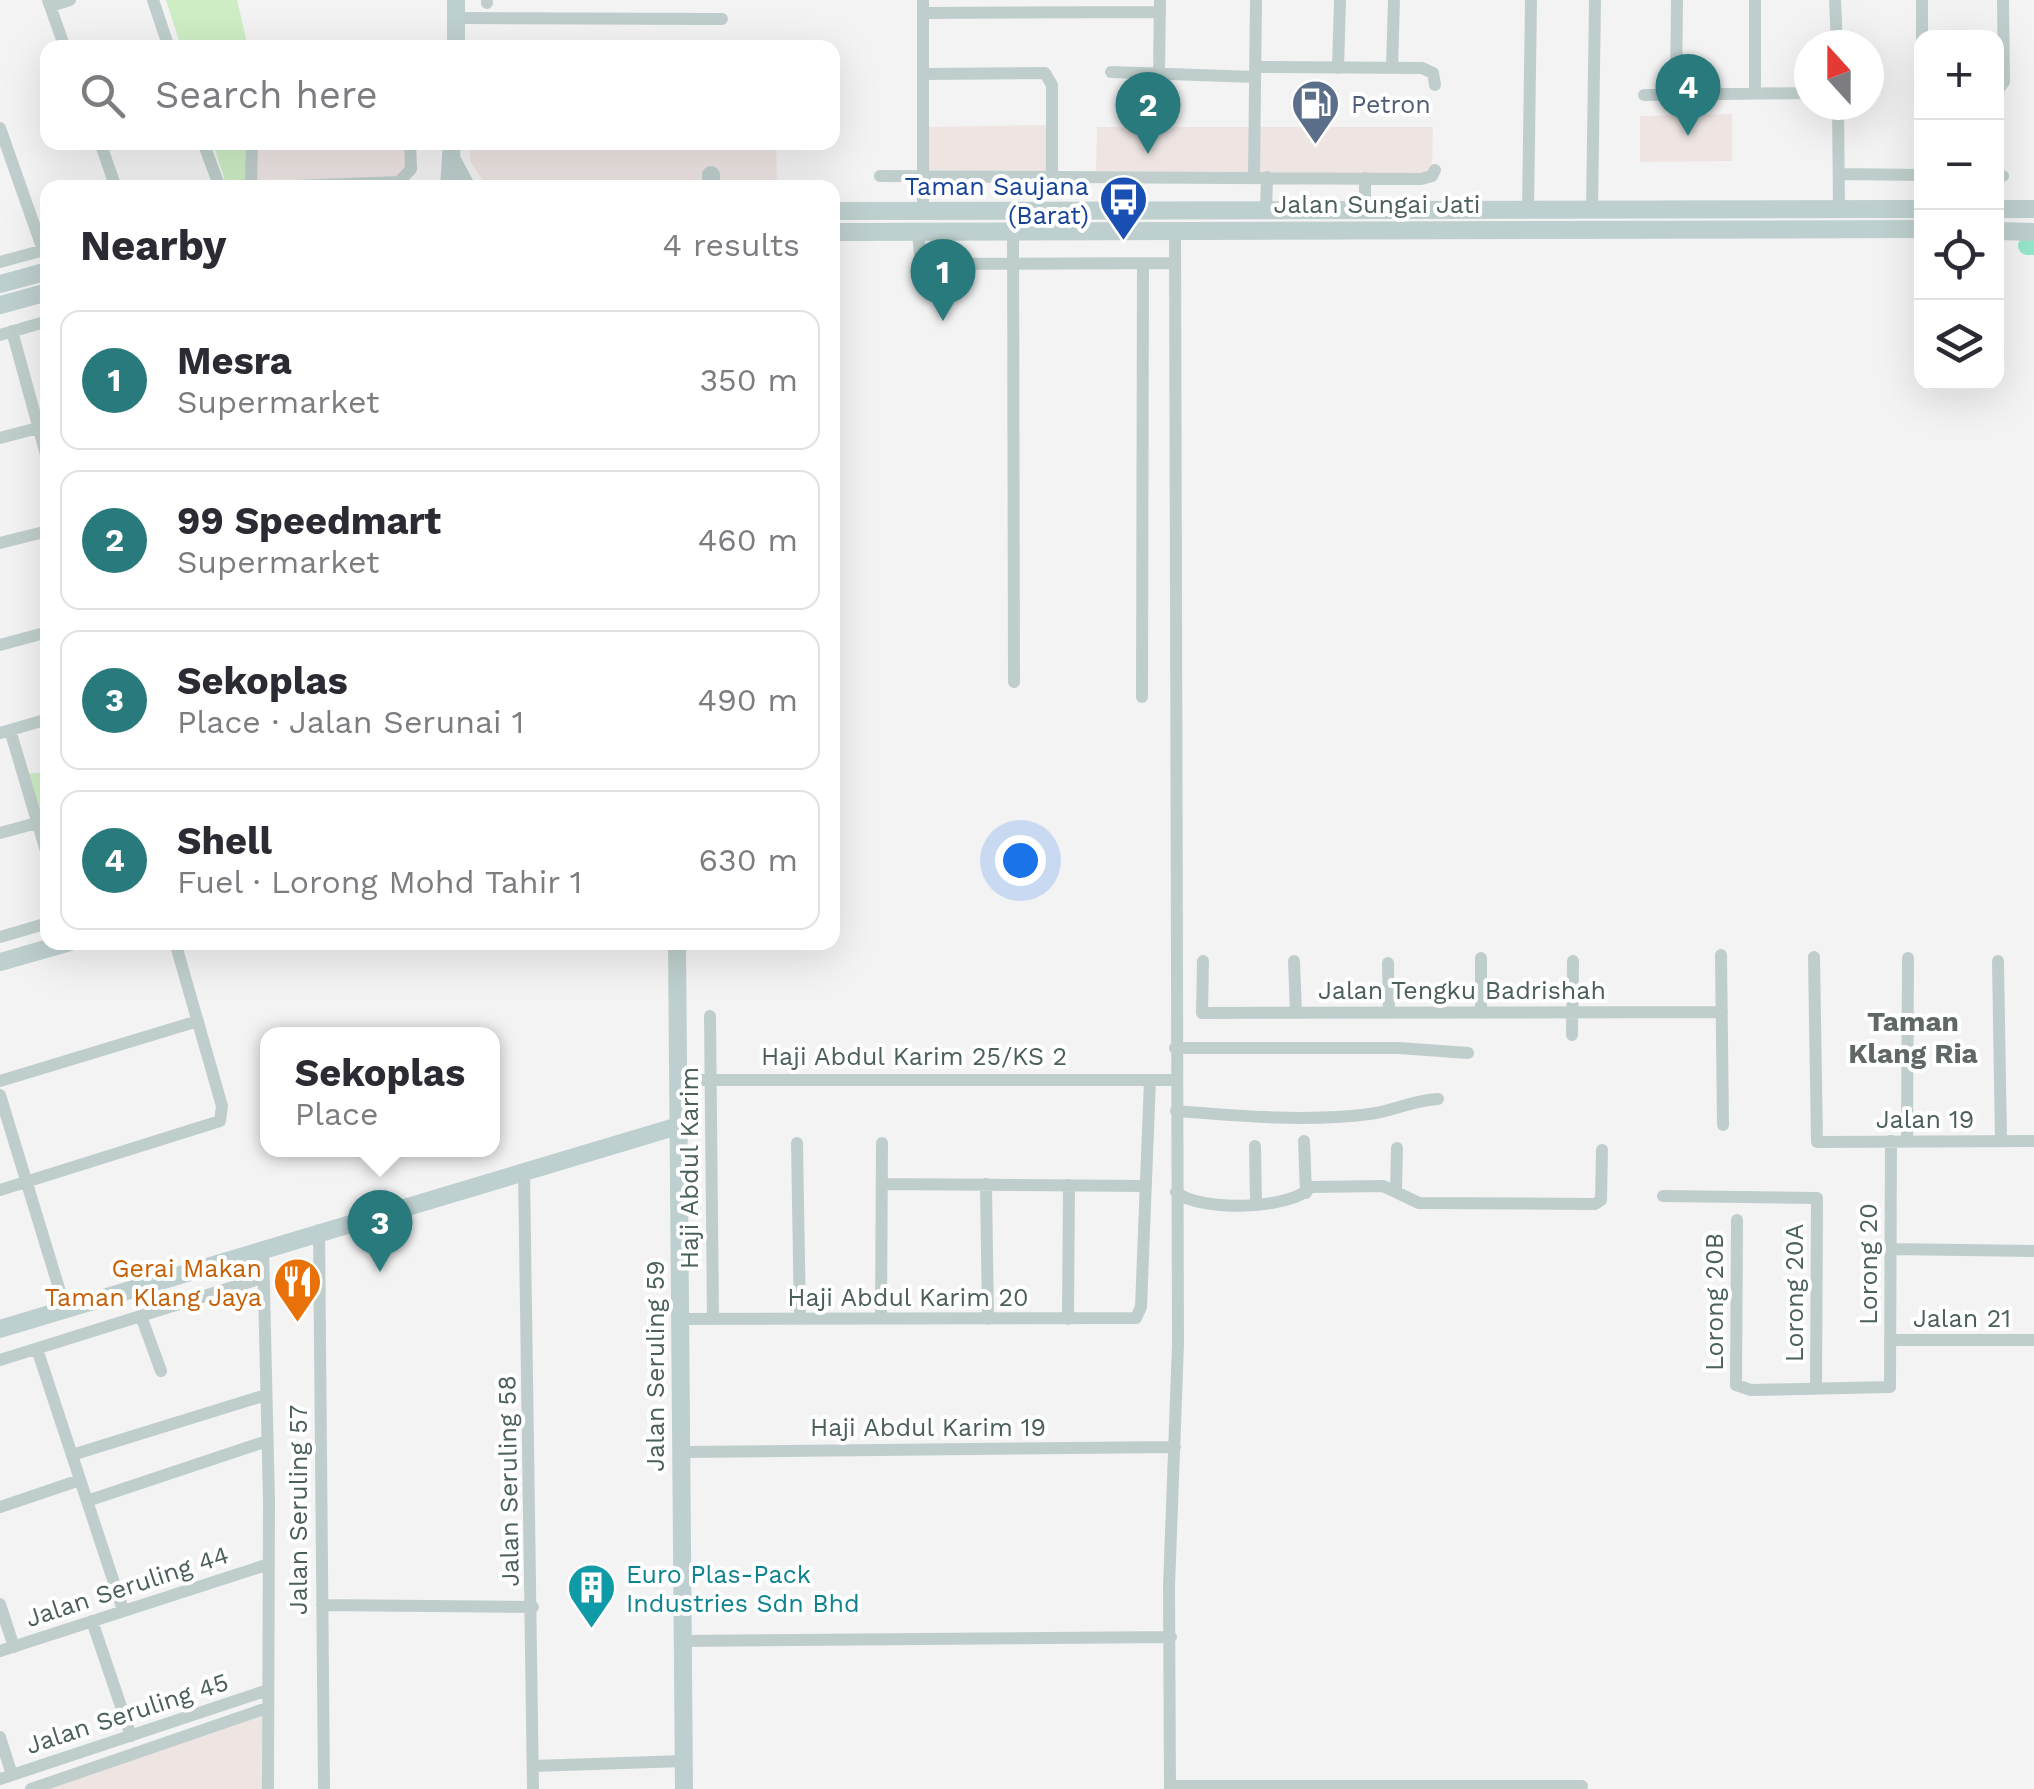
<!DOCTYPE html>
<meta charset="utf-8">
<style>
:root{--surface:#fff;--page:#f7f7f7;--text:#2b2b33;--muted:#7c7c81;--line:#e1e1e2;--accent:#297a7d}
body{margin:0;font-family:"Work Sans",sans-serif;background:var(--page);color:var(--text)}
.controls{position:absolute;right:30px;top:30px;display:grid;overflow:hidden;border-radius:20px;box-shadow:0 10px 40px #0002}
.controls button{width:90px;height:90px;display:grid;place-items:center;padding:0;border:0;border-bottom:2px solid var(--line);background:var(--surface);color:var(--text);font:50px sans-serif}
.compass{position:absolute;left:1794px;top:30px;width:90px;height:90px;border-radius:50%;background:var(--surface);box-shadow:0 10px 40px #0002;rotate:339deg}
.you{position:absolute;left:1020px;top:860px;width:35px;height:35px;margin:-25px;border:8px solid #fff;border-radius:50%;background:#1a73e8;box-shadow:0 0 0 15px #1a73e833}
.badge{display:grid;place-items:center;width:65px;height:65px;border-radius:50%;background:var(--accent);color:#fff;font-size:32px;font-weight:700}
.pin{position:absolute;translate:-50% -82px;filter:drop-shadow(0 2px 5px #0008)}
.pin::after{content:'';position:absolute;top:52px;width:35px;height:30px;background:inherit;clip-path:polygon(0 0,100% 0,50% 100%)}
.popup{position:absolute;left:260px;top:1027px;width:240px;height:130px;box-sizing:border-box;display:grid;place-content:center;border-radius:20px;background:var(--surface);filter:drop-shadow(0 2px 8px #0005);font-size:32px;white-space:nowrap;color:var(--muted)}
.popup b{font-size:38px;color:var(--text)}
.popup::after{content:'';position:absolute;left:50%;top:100%;margin-left:-20px;border:20px solid transparent;border-top-color:var(--surface)}
.list{margin:0;padding:0;list-style:none}
h2{display:flex;justify-content:space-between;align-items:center;height:130px;margin:0;padding:0 40px;font-size:42px}
h2 small{font-size:32px;font-weight:400;color:var(--muted)}
.list li{display:grid;grid-template-columns:65px 1fr auto;gap:30px;align-items:center;box-sizing:border-box;height:140px;margin:0 20px 20px;padding:0 20px;border:2px solid var(--line);border-radius:20px}
.list b{display:block;font-size:38px;white-space:nowrap}
.list p{margin:0;font-size:32px;white-space:nowrap;color:var(--muted)}
.list em{font-size:32px;font-style:normal;color:var(--muted)}
.icon{flex:none;width:55px;height:55px;fill:none;stroke:currentColor;stroke-width:2;stroke-linecap:round;stroke-linejoin:round}
.map{position:relative;flex:none;width:2034px;height:1789px;overflow:hidden}
.search{position:absolute;background:var(--surface);box-shadow:0 10px 40px #0002;left:40px;top:40px;width:800px;height:110px;display:flex;align-items:center;gap:25px;box-sizing:border-box;padding:0 35px;border-radius:20px;color:var(--muted);font-size:38px}
.panel{position:absolute;background:var(--surface);box-shadow:0 10px 40px #0002;left:40px;top:180px;width:800px;height:770px;border-radius:20px}
.map>svg:first-child{display:block}
.commercial{fill:#eee5e3}
.green{fill:#cdeec5}
.lines{fill:none;stroke-linecap:round;stroke-linejoin:round}
.river{stroke:#95e7c9;stroke-width:18}
.street{stroke:#bfcecc;stroke-width:12}
.secondary{stroke:#bdcfce;stroke-width:18}
.labels{text-anchor:middle;stroke-width:8;stroke-linejoin:round;paint-order:stroke}
.service-label{font-size:25px;fill:#4e5e75;stroke:#fff;text-anchor:start}
.transit-label{font-size:25px;fill:#164399;stroke:#fff;text-anchor:end}
.street-label{font-size:25px;fill:#4b5f5d;stroke:#fff}
.food-label{font-size:25px;fill:#c56008;stroke:#fff;text-anchor:end}
.culture-label{font-size:25px;fill:#0d838f;stroke:#fff;text-anchor:start}
.neighbourhood-label{font-size:28px;font-weight:bold;fill:#5f6767;stroke:#fff}
</style>
<div class="map">
<svg width="2034" height="1789" viewBox="0 0 2034 1789">
<rect width="100%" height="100%" fill="#f4f3f4"/>
<!-- commercial -->
<path class="commercial" d="M1732,114V161L1640,162V116Z
M1049,125L1048,171L927,170L926,127Z
M1097,127H1433L1432,169L1425,174L1096,172Z
M256,143H406L407,167L398,178L254,180Z
M469,143H776L777,187H487L470,161Z
M262,1713L263,1789H40Z"/>
<!-- green -->
<path class="green" d="M166,0H237L248,47H181Z
M213,143H248L246,181L227,187Z
M47,772V812L38,815L26,774Z"/>
<g class="lines">
<!-- river -->
<path class="river" d="M2027,246H2034"/>
<!-- street -->
<path class="street" d="M48,0L65,48
M153,0L169,48
M1755,0V94
M1835,0L1837,45
M1922,0V38
M487,3V0
M51,6L70,0
M923,13L1160,12
M456,18L722,19
M1255,67L1422,68L1433,73L1435,85
M1338,68L1340,0
M1392,68L1394,0
M1111,72L1255,77
M923,74L1045,73L1052,85V175
M1159,74L1160,0
M1996,92L2004,82L2003,0
M1676,94L1677,0
M1644,95L1809,93
M1838,105L1839,210
M0,128L43,250
M100,142L116,188
M203,142L220,188
M1839,174L1922,175
M880,176L1421,179L1432,176L1435,170
M1996,176H2003
M1254,177L1256,0
M251,184L252,142
M241,188L399,182L411,169L410,142
M1365,210V178
M1528,210L1531,0
M1592,210L1595,0
M923,211V0
M1266,211L1267,177
M1013,231L1014,682
M918,232L921,264L1175,263
M0,262L48,249
M12,331L48,462
M0,335L48,321
M0,438L38,428
M0,543L48,531
M0,645L48,632
M1142,697L1143,264
M10,730L48,858
M0,733L48,719
M0,833L48,820
M0,937L48,923
M1721,955L1723,1125
M1814,957L1817,1142L2034,1141
M1481,958V1013
M1203,961L1202,1013L1722,1012
M1294,961L1296,1013
M1998,961L2001,1141
M1388,963L1389,1013
M710,1016L713,1319
M1572,1035L1573,961
M1175,1048H1399L1468,1053
M678,1080H1175
M0,1081L198,1021
M0,1095L65,1308
M1176,1111C1239,1116 1307,1122 1370,1114C1394,1111 1413,1100 1438,1099
M1304,1141L1306,1193
M1907,1141L1908,958
M797,1143L800,1319
M1255,1146L1256,1204
M524,1171L533,1789
M882,1184L1146,1186
M986,1184L988,1319
M0,1190L220,1121L222,1106L175,942
M1396,1190L1397,1148
M1176,1192C1199,1212 1291,1210 1311,1187L1383,1186L1419,1203L1595,1204L1601,1200L1602,1150
M1663,1196L1817,1198L1816,1388
M1737,1220L1736,1385L1751,1390L1890,1387L1891,1141
M319,1230L324,1789
M263,1247L269,1501L268,1789
M1891,1249L2034,1251
M141,1316L161,1371
M680,1319L1136,1318L1141,1307L1150,1080
M881,1319L882,1143
M1068,1319L1069,1185
M1890,1340H2034
M37,1349L123,1610
M0,1360L262,1278
M681,1452L1175,1447
M72,1455L266,1395
M87,1501L267,1441
M0,1507L80,1480
M0,1604L14,1647
M322,1605L533,1607
M92,1621L131,1736
M683,1641L1171,1637
M0,1651L269,1564
M0,1737L12,1775
M533,1766L684,1761
M0,1779L268,1690
M1170,1786H1582
M31,1789L267,1708
M1170,1789L1169,1587L1178,1344L1175,230"/>
<!-- secondary -->
<path class="secondary" d="M456,48V0
M452,160L467,188
M711,175V188
M449,188L452,142
M1996,209H2034
M832,211L1922,209
M1996,231L2034,232
M832,232L1922,229
M0,284L48,271
M0,305L48,292
M677,942L684,1789
M0,962L70,942
M0,1329L678,1126"/>
</g>
<!-- icons -->
<defs>
<symbol id="fuel-pin" viewBox="-11 -11 22 30"><path d="M0 17L-7.5 6A9.5 9.5 0 1 1 7.5 6Z" fill="#5c6f8a" stroke="#fff"/><path d="M-5.5-6h7V0h2V4h1.3V-2.5L3-4.5l.8-.8L6-3V5H2.5V1h-1V6h-7ZM-4.2-4.7v3.2H.2V-4.7Z" fill="#fff"/></symbol>
<symbol id="bus-pin" viewBox="-11 -11 22 30"><path d="M0 17L-7.5 6A9.5 9.5 0 1 1 7.5 6Z" fill="#1a4fb4" stroke="#fff"/><path d="M-5-6H5V4H4V6H2V4H-2V6H-4V4H-5ZM-3.5-4V0h7V-4ZM-3.5 1.2v1.5H-2V1.2ZM2 1.2v1.5H3.5V1.2Z" fill="#fff"/></symbol>
<symbol id="restaurant-pin" viewBox="-11 -11 22 30"><path d="M0 17L-7.5 6A9.5 9.5 0 1 1 7.5 6Z" fill="#e8710a" stroke="#fff"/><path d="M-5-6h1v4h1v-4h1v4h1v-4h1v5L-1.5 .5V6h-2V.5L-5-1ZM5-6V6H3V1.5H1.5Q1.5-4 5-6Z" fill="#fff"/></symbol>
<symbol id="building-pin" viewBox="-11 -11 22 30"><path d="M0 17L-7.5 6A9.5 9.5 0 1 1 7.5 6Z" fill="#0f9aa8" stroke="#fff"/><path d="M-4-6H4V6H1V3H-1V6H-4ZM-2.5-4.3h1.7v1.8h-1.7ZM.8-4.3h1.7v1.8H.8ZM-2.5-1h1.7V.8h-1.7ZM.8-1h1.7V.8H.8Z" fill="#fff"/></symbol>
</defs>
<g fill-rule="evenodd">
<use href="#fuel-pin" x="1288" y="76" width="55" height="75"/>
<use href="#bus-pin" x="1096" y="172" width="55" height="75"/>
<use href="#restaurant-pin" x="270" y="1254" width="55" height="75"/>
<use href="#building-pin" x="564" y="1560" width="55" height="75"/>
</g>
<g class="labels">
<!-- service labels -->
<g class="service-label">
<text x="1351" y="113">Petron</text>
</g>
<!-- transit labels -->
<g class="transit-label">
<text x="1089" y="195">Taman Saujana<tspan x="1089" dy="29">(Barat)</tspan></text>
</g>
<!-- street labels -->
<g class="street-label">
<text x="1377" y="213">Jalan Sungai Jati</text>
<text x="1462" y="999">Jalan Tengku Badrishah</text>
<text x="914" y="1065">Haji Abdul Karim 25/KS 2</text>
<text x="1925" y="1128">Jalan 19</text>
<text transform="translate(689 1168) rotate(-90)" y="9">Haji Abdul Karim</text>
<text transform="translate(1868 1264) rotate(-90)" y="9">Lorong 20</text>
<text transform="translate(1794 1293) rotate(-90)" y="9">Lorong 20A</text>
<text x="908" y="1306">Haji Abdul Karim 20</text>
<text transform="translate(1714 1302) rotate(-90)" y="9">Lorong 20B</text>
<text x="1962" y="1327">Jalan 21</text>
<text transform="translate(655 1366) rotate(-90)" y="9">Jalan Seruling 59</text>
<text x="928" y="1436">Haji Abdul Karim 19</text>
<text transform="translate(508 1481) rotate(-91)" y="9">Jalan Seruling 58</text>
<text transform="translate(298 1510) rotate(-90)" y="9">Jalan Seruling 57</text>
<text transform="translate(127 1586) rotate(-18)" y="9">Jalan Seruling 44</text>
<text transform="translate(127 1713) rotate(-18)" y="9">Jalan Seruling 45</text>
</g>
<!-- food labels -->
<g class="food-label">
<text x="262" y="1277">Gerai Makan<tspan x="262" dy="29">Taman Klang Jaya</tspan></text>
</g>
<!-- culture labels -->
<g class="culture-label">
<text x="626" y="1583">Euro Plas-Pack<tspan x="626" dy="29">Industries Sdn Bhd</tspan></text>
</g>
<!-- neighbourhood labels -->
<g class="neighbourhood-label">
<text x="1913" y="1031">Taman<tspan x="1913" dy="32">Klang Ria</tspan></text>
</g>
</g>
</svg>
<div class="controls">
<button>+</button>
<button>−</button>
<button><svg class="icon" aria-label="locate" viewBox="0 0 24 24"><circle cx="12" cy="12" r="6"/><path d="M12 2v4M12 18v4M2 12h4M18 12h4"/></svg></button>
<button><svg class="icon" aria-label="layers" viewBox="0 0 24 24"><path d="M12 4l9 5-9 5-9-5zM3 14l9 5 9-5"/></svg></button>
</div>
<svg class="compass" viewBox="-18 -18 36 36"><path d="M0-13l5 13h-10z" fill="#e53935"/><path d="M0 13l5-13h-10z" fill="#7c7c81"/></svg>
<div class="you"></div>
<div class="pin badge" style="left:943px;top:321px">1</div>
<div class="pin badge" style="left:1148px;top:154px">2</div>
<div class="pin badge" style="left:380px;top:1272px">3</div>
<div class="popup"><b>Sekoplas</b>Place</div>
<div class="pin badge" style="left:1688px;top:136px">4</div>
<div class="search"><svg class="icon" aria-label="search" viewBox="0 0 24 24"><circle cx="10" cy="10" r="6"/><path d="M15 15l6 6"/></svg>Search here</div>
<section class="panel">
<h2>Nearby<small>4 results</small></h2>
<ul class="list">
<li><span class="badge">1</span><div><b>Mesra</b><p>Supermarket</p></div><em>350 m</em></li>
<li><span class="badge">2</span><div><b>99 Speedmart</b><p>Supermarket</p></div><em>460 m</em></li>
<li><span class="badge">3</span><div><b>Sekoplas</b><p>Place · Jalan Serunai 1</p></div><em>490 m</em></li>
<li><span class="badge">4</span><div><b>Shell</b><p>Fuel · Lorong Mohd Tahir 1</p></div><em>630 m</em></li>
</ul>
</section>
</div>
